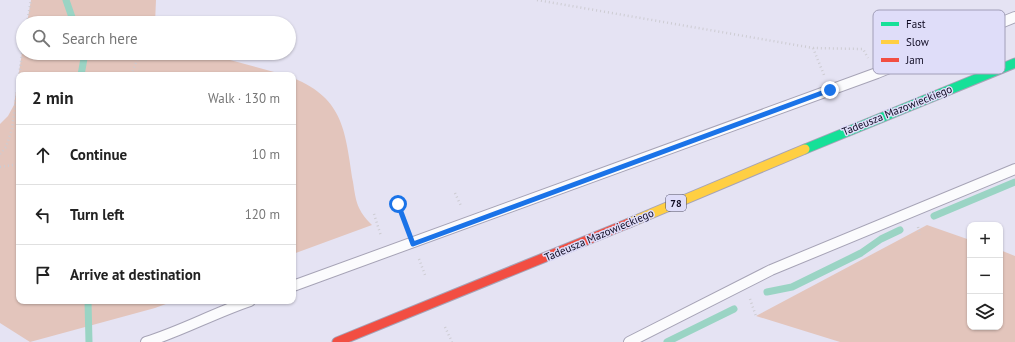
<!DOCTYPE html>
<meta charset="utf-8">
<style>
:root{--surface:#fff;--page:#f2f2f2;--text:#222;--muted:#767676;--line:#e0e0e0}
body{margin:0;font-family:"PT Sans",sans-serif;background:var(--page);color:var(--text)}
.controls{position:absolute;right:12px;bottom:12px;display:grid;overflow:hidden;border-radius:8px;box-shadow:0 1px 3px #0004}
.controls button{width:36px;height:36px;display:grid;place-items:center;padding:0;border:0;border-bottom:1px solid var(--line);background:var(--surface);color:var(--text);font:20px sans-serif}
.stop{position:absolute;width:12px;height:12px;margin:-9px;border:3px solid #1a73e8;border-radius:50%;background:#fff}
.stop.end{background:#1a73e8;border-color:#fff;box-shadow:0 1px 4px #0008}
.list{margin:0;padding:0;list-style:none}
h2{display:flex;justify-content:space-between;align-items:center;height:52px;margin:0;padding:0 16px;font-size:17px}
h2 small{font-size:13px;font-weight:400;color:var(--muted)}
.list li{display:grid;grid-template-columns:26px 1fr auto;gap:12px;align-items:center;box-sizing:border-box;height:60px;padding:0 16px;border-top:1px solid var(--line)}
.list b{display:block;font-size:15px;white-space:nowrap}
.list em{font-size:13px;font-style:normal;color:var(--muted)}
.icon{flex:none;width:22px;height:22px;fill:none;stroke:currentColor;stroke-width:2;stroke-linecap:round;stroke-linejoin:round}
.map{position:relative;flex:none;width:1015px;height:342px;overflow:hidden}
.search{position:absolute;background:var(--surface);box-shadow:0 1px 3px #0004;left:16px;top:16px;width:280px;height:44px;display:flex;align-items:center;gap:10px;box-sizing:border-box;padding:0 14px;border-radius:22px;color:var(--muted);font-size:15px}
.panel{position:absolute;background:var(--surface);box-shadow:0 1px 3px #0004;left:16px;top:72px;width:280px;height:232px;border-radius:8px}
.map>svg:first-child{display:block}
.green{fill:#e3c5bc}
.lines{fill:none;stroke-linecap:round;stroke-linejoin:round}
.stream{stroke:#9ad4c4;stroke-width:7}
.lane-casing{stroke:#a6a3b6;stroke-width:12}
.fast-casing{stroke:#a6a3b6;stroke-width:11}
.slow-casing{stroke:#a6a3b6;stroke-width:11}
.jam-casing{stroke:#a6a3b6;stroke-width:11}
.path{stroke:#cdccd2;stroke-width:2.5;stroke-dasharray:1 3;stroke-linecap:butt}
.lane{stroke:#fbfbfd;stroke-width:10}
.fast{stroke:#16e098;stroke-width:9}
.slow{stroke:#ffcf43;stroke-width:9}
.jam{stroke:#f24e42;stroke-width:9}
.route{stroke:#1a73e8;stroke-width:5}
.labels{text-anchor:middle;stroke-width:3;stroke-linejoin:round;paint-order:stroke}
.shield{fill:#dfddf9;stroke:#4d4a62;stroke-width:1}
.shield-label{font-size:10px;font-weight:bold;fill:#0f0b22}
.street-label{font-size:11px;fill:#0f0b22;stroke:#dfddf9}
.key{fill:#dfddf9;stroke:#a19eb8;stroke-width:1}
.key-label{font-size:11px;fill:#0f0b22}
</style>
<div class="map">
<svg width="1015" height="342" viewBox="0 0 1015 342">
<rect width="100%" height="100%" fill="#e5e3f3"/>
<!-- green -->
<path class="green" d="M31,0H156L155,23H27Z
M23,46V53H204L285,75H19V301H174L155,308L30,342L0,323V124L8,116L14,105Z
M293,78C345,99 345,133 353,182C356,202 357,210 372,225L293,254Z
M927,225L970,240V327H1000V250L1015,256V342H840L756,316Z"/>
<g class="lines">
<!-- stream -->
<path class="stream" d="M66,0L74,23
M81,75L85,53
M934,216L1015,182
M767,292L792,287L861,253L881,239L900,230
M88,301L89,342
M667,342L734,309"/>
<defs>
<path id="lane" d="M293,286L877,73L1015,17
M146,342C182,331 214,313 250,301
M629,342L771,270L1015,169"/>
<path id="fast" d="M805,149L1015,63"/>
<path id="slow" d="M629,223L805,149"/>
<path id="jam" d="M337,342L629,223"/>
</defs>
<!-- lane casing -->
<use href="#lane" class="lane-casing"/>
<!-- fast casing -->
<use href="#fast" class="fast-casing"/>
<!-- slow casing -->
<use href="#slow" class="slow-casing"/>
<!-- jam casing -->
<use href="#jam" class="jam-casing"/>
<!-- path -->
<path class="path" d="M537,0L813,48L863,49L868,58
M27,23L31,0
M813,48L824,75
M131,75L140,53
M0,154L6,147L12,129L23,46
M0,167L19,164
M455,193L461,206
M398,204L406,226
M374,214L381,236
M918,227L920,235
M419,259L425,275
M750,299L756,316
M445,327L452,342"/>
<!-- lane -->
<use href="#lane" class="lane"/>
<!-- fast -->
<use href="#fast" class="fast"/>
<!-- slow -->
<use href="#slow" class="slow"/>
<!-- jam -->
<use href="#jam" class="jam"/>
</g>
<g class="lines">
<!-- route -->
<path class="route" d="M398,204L413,244L830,90"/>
</g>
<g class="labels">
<!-- shield labels -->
<rect class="shield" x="666" y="195" width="20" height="16" rx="3"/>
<g class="shield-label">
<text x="676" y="207">78</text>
</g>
<!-- street labels -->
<g class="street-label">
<text transform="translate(897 110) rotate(-22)" y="4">Tadeusza Mazowieckiego</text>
<text transform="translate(599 235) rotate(-23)" y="4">Tadeusza Mazowieckiego</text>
</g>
</g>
<!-- legend -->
<rect x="873" y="10" width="132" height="64" rx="6" class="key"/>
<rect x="881" y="22" width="18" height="4" fill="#16e098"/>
<rect x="881" y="40" width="18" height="4" fill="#ffcf43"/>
<rect x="881" y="58" width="18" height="4" fill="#f24e42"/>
<g class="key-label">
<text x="906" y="28">Fast</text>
<text x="906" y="46">Slow</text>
<text x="906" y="64">Jam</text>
</g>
</svg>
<div class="controls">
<button>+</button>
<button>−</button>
<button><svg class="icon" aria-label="layers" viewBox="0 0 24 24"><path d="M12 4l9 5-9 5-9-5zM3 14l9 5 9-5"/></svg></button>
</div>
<div class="stop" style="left:398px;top:204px"></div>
<div class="stop end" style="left:830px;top:90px"></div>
<div class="search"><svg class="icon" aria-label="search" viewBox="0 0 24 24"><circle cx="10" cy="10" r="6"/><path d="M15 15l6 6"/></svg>Search here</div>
<section class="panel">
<h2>2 min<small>Walk · 130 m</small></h2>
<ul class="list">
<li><svg class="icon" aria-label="ahead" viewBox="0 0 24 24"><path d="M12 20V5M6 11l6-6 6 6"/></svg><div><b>Continue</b></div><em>10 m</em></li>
<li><svg class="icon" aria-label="left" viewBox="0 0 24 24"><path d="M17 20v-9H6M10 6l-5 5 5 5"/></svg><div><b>Turn left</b></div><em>120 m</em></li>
<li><svg class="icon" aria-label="arrive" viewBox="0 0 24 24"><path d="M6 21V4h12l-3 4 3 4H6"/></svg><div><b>Arrive at destination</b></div></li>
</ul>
</section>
</div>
